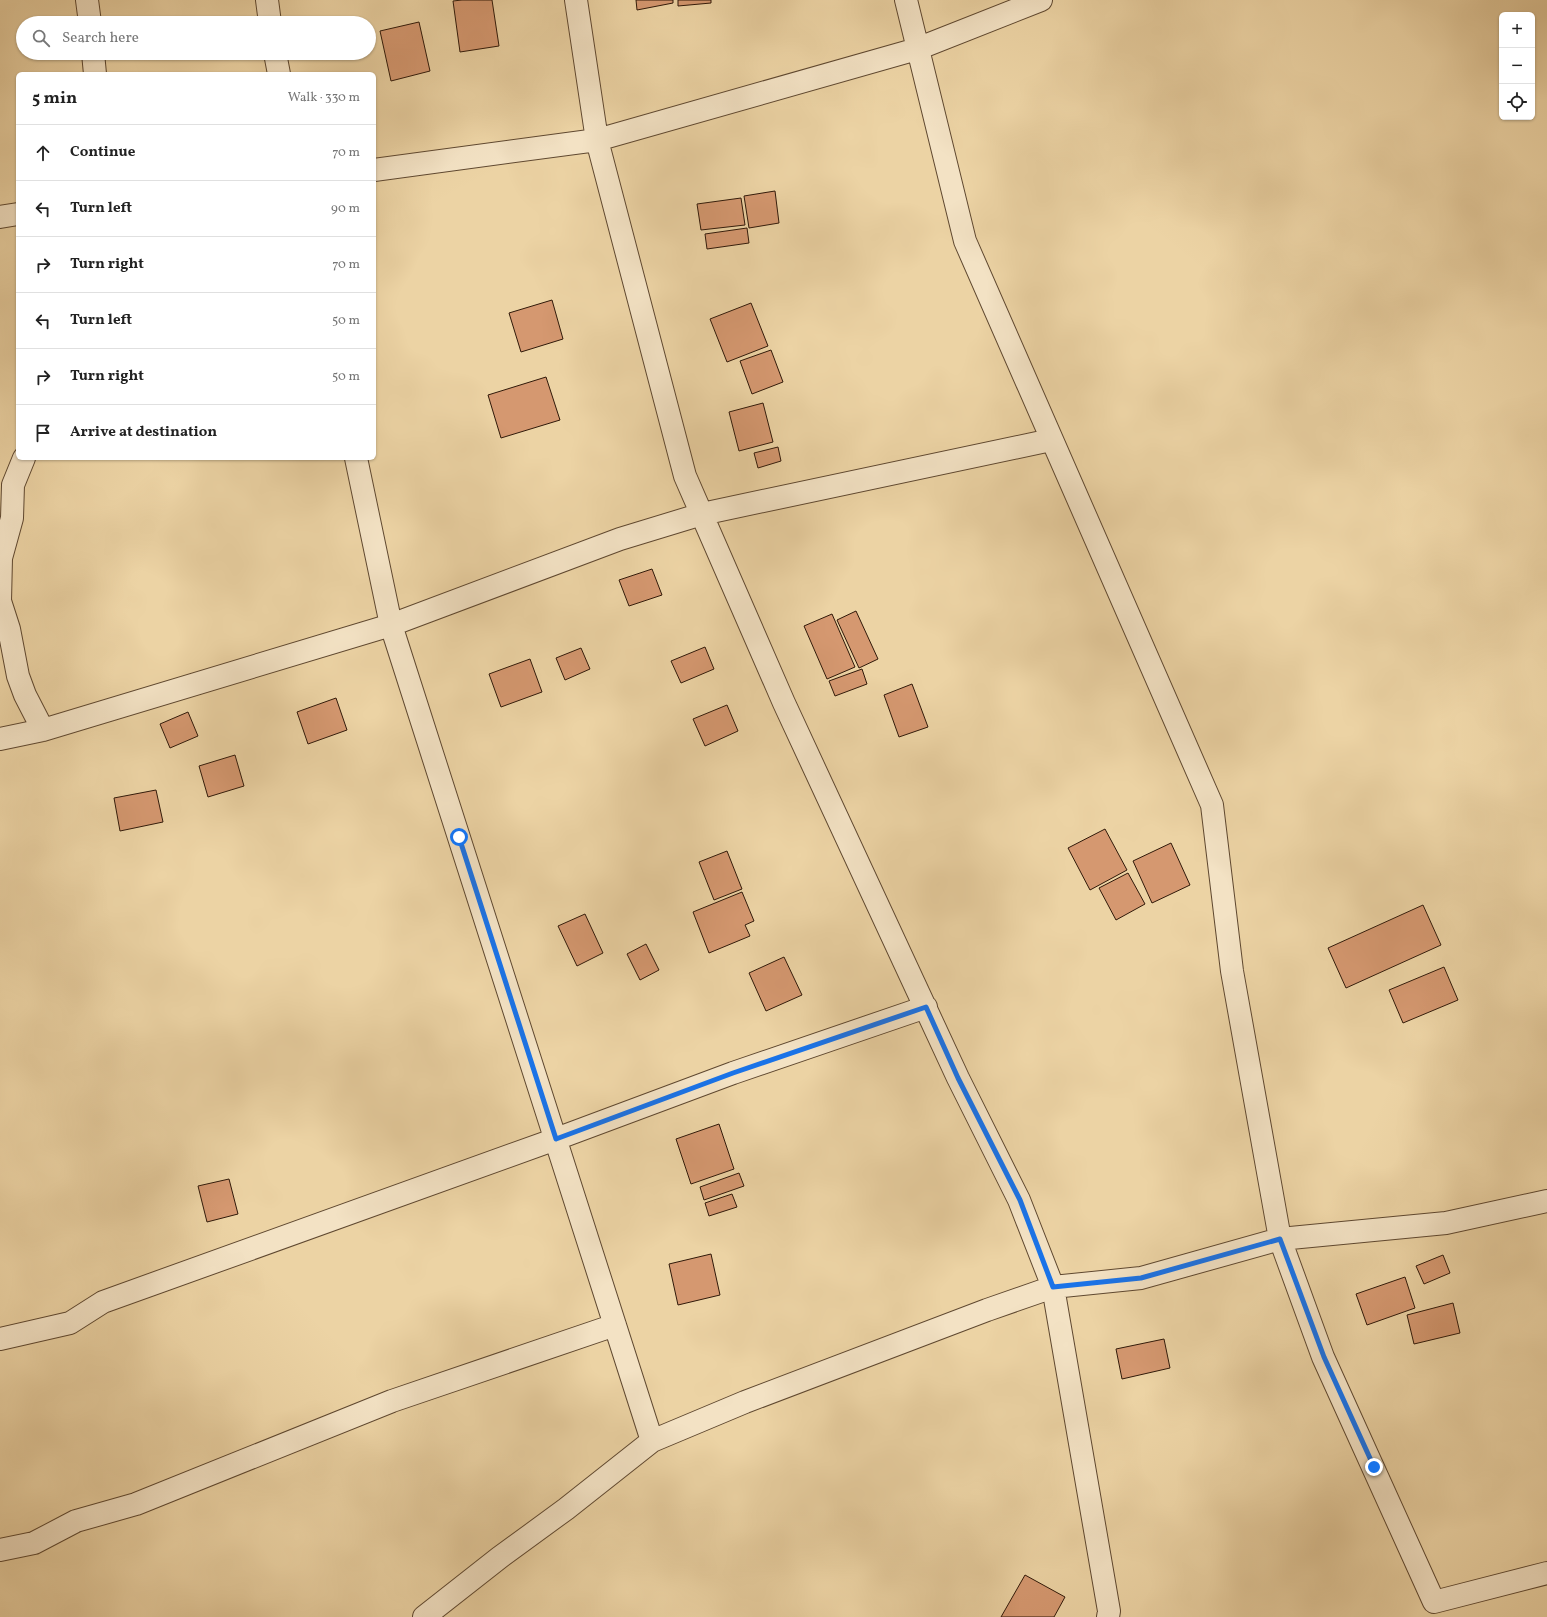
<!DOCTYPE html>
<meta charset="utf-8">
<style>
:root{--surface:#fff;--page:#f2f2f2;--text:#222;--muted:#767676;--line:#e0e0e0}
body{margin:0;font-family:Vollkorn,serif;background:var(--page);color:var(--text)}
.controls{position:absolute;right:12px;top:12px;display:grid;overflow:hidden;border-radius:6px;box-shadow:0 1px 3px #0004}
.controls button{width:36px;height:36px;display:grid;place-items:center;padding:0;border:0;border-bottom:1px solid var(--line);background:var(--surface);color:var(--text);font:20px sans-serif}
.stop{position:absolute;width:12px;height:12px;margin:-9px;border:3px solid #1a73e8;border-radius:50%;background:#fff}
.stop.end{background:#1a73e8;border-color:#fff;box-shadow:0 1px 4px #0008}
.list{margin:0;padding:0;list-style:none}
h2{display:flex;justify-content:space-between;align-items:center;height:52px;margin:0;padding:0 16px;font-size:17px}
h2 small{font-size:13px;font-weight:400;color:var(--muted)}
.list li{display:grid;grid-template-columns:26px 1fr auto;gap:12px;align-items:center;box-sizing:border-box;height:56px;padding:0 16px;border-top:1px solid var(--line)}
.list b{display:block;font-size:15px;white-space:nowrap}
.list em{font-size:13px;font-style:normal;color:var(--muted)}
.icon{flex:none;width:22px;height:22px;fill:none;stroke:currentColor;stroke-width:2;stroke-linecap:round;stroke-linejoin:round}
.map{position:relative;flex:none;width:1547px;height:1617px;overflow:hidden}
.search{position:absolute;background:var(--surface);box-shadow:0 1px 3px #0004;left:16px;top:16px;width:360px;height:44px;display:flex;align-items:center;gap:10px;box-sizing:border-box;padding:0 14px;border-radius:22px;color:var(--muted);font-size:15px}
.panel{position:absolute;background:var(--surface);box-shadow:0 1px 3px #0004;left:16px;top:72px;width:360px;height:388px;border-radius:6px}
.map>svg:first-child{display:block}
.building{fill:#d59870;stroke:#301909}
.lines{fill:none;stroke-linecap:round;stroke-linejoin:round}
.street-casing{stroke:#5f4830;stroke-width:24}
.street{stroke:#f3e2c4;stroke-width:22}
.route{stroke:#1a73e8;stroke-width:5}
</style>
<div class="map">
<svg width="1547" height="1617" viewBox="0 0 1547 1617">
<rect width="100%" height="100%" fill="#ecd3a4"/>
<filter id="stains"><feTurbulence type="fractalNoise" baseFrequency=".005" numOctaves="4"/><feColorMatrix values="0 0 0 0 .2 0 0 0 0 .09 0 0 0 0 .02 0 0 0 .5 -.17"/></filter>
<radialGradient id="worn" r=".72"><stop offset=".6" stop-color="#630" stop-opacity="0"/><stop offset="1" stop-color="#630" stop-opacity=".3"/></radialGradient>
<!-- building -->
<path class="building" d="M462,0H492L499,46L460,52L453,1Z
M636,0H673V3L637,10Z
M678,0H711V3L678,6Z
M419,22L430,71L391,81L380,31Z
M775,191L779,223L749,228L744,196Z
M741,198L745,225L701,230L697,204Z
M747,228L749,243L707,249L705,234Z
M552,300L563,339L521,352L509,313Z
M751,303L768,346L727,362L710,319Z
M771,350L783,382L752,394L740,361Z
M546,377L560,420L501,438L488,395Z
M763,403L773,442L739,451L729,412Z
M778,447L781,461L758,468L754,453Z
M652,569L662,595L629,606L619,580Z
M856,611L878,659L859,668L837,620Z
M832,614L855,667L827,679L804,626Z
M705,647L714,669L681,683L671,661Z
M581,648L590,669L565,680L556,658Z
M530,659L542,692L501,707L489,674Z
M862,669L867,684L835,696L829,681Z
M912,684L928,727L899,737L884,695Z
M336,698L347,730L308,744L297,712Z
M727,705L738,731L705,746L693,719Z
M188,712L198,736L170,748L160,724Z
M235,755L244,786L208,797L199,766Z
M156,790L163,822L120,831L114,798Z
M1105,829L1127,870L1090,890L1068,848Z
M1171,843L1190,885L1152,903L1133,861Z
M727,851L742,889L714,900L699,862Z
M1128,873L1145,904L1116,920L1099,888Z
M742,892L754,921L745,925L750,936L709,953L693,912Z
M1423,905L1441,945L1346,988L1328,948Z
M585,914L603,953L577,966L558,926Z
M646,944L659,970L640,980L627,954Z
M784,957L802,995L766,1011L749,973Z
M1444,967L1458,1000L1403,1023L1389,990Z
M719,1124L734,1169L691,1184L676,1139Z
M739,1173L744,1186L704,1200L700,1187Z
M229,1179L238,1214L207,1222L198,1186Z
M732,1194L737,1207L709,1216L705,1203Z
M711,1254L720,1295L678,1305L669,1264Z
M1443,1255L1450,1273L1424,1284L1416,1266Z
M1405,1277L1415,1308L1367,1325L1356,1294Z
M1453,1303L1460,1333L1414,1344L1407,1315Z
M1164,1339L1170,1368L1122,1379L1116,1349Z
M1025,1575L1065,1597L1054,1617H1001Z"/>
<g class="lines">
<defs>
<path id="street" d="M87,0L90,23
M267,0L270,23
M576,0L597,140L685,476L784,703L958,1078L1019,1200L1053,1287L1141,1278L1280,1239L1446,1223L1547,1201
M906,0L965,241L1212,805L1232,971L1280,1239L1323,1357L1434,1602L1547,1573
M93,53L95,74
M275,53L279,74
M374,170L597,140L917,49L1041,0
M0,217L18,214
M24,458L13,485L12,518L1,558L0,601L9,629L18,676L25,695L43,730
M356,458L391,625L652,1441
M0,739L43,730L391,625L620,539L702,514L1051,440
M0,1339L70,1323L103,1302L556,1139L733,1073L926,1007
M0,1550L34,1543L76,1521L136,1504L392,1401L615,1325
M424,1617L499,1558L566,1509L652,1441L745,1402L987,1310L1053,1287L1109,1611L1108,1617"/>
</defs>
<!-- street casing -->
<use href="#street" class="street-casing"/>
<!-- street -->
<use href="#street" class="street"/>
</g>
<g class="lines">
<!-- route -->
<path class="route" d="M459,837L556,1139L733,1073L926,1007L958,1078L1020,1200L1053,1287L1141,1278L1280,1239L1324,1357L1374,1467"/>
</g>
<rect width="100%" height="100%" filter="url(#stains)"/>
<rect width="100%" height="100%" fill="url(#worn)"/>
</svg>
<div class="controls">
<button>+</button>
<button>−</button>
<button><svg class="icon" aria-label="locate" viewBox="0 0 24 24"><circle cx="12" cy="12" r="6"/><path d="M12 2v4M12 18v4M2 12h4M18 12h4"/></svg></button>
</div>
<div class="stop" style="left:459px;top:837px"></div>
<div class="stop end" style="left:1374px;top:1467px"></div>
<div class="search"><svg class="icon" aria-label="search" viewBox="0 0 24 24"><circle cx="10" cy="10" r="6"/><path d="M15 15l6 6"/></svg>Search here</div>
<section class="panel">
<h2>5 min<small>Walk · 330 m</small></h2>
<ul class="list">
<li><svg class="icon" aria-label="ahead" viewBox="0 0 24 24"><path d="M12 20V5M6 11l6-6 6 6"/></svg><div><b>Continue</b></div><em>70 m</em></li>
<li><svg class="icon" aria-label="left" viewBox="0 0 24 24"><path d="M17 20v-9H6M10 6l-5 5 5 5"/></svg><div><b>Turn left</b></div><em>90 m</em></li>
<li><svg class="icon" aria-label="right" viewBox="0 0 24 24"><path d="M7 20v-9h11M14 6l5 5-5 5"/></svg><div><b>Turn right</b></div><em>70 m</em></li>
<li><svg class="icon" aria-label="left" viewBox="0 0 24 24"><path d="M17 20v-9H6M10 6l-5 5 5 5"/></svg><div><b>Turn left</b></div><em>50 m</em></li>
<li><svg class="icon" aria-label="right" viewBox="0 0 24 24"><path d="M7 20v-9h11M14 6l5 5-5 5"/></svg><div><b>Turn right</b></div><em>50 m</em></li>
<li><svg class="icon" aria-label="arrive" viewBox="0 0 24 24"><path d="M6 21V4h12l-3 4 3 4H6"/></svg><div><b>Arrive at destination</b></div></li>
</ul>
</section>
</div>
